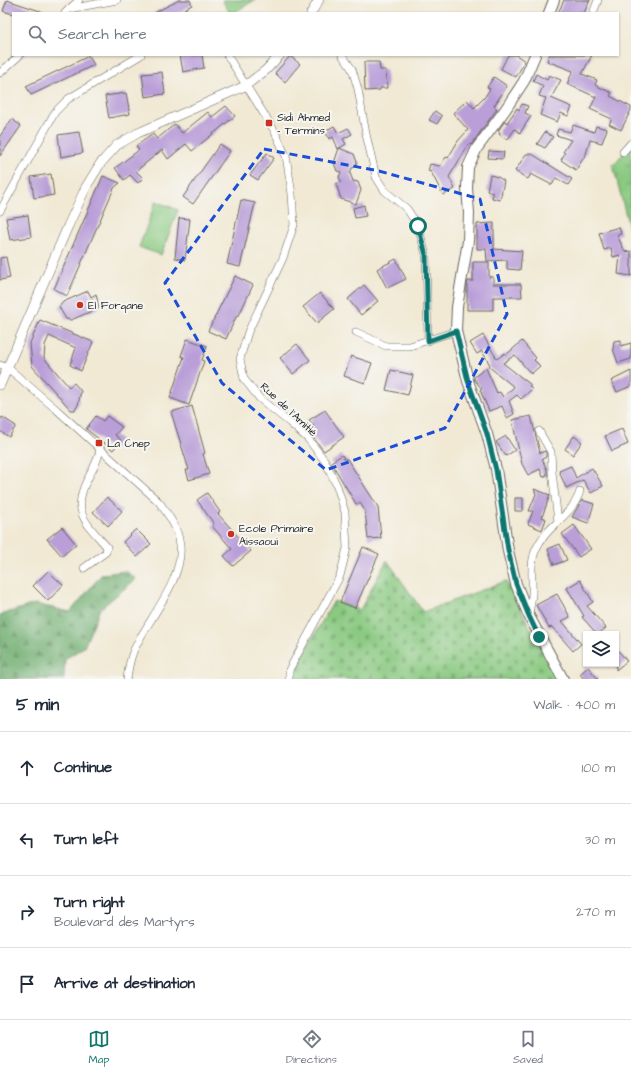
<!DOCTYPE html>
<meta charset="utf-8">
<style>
:root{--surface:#fff;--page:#f2f2f3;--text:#1f2937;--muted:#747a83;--line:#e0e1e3;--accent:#0f766e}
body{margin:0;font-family:"Architects Daughter",sans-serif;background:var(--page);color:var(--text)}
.controls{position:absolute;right:12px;bottom:12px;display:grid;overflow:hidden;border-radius:0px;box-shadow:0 1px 3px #0004}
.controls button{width:36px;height:36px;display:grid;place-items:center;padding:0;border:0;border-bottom:1px solid var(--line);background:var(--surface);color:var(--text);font:20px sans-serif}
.stop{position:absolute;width:12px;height:12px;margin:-9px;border:3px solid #0f766e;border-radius:50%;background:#fff}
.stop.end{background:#0f766e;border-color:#fff;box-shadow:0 1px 4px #0008}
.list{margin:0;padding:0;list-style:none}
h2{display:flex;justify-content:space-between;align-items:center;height:52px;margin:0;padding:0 16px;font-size:17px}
h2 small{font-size:13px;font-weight:400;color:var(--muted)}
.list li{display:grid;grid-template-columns:26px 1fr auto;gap:12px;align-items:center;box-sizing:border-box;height:72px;padding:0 16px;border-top:1px solid var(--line)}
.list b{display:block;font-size:15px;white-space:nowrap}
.list p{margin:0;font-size:13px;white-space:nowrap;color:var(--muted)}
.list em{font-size:13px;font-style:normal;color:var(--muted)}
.icon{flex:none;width:22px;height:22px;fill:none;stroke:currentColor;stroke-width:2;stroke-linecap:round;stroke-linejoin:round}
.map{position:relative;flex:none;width:631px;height:679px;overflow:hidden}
.search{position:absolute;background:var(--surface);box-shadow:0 1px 3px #0004;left:12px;right:12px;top:12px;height:44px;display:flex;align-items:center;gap:10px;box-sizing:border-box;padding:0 14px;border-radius:0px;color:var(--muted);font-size:15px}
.sheet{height:340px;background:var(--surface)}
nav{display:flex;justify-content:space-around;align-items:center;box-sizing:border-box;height:56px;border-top:1px solid var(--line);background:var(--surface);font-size:11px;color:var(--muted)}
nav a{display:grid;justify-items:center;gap:2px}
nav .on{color:var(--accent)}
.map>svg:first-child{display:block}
.grass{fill:url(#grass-tufts);stroke:#52724e}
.forest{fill:url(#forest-firs);stroke:#456445}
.cemetery{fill:url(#cemetery-stones);stroke:#52724e}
.pitch{fill:#89c980;stroke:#52724e}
.building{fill:#b99ed8}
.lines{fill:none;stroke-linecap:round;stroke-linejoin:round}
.minor-casing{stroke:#67645c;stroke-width:8}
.tertiary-casing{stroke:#67645c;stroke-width:10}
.secondary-casing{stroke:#67645c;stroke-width:12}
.minor{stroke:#fff;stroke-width:7}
.tertiary{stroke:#fff;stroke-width:9}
.secondary{stroke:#fff;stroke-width:10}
.route{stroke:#0f766e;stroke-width:5}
.marked{fill:none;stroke:#1d4ed8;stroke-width:3;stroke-dasharray:8 5;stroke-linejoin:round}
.poi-dot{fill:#c8321e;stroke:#f6f6f2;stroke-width:1.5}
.labels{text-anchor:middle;stroke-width:4;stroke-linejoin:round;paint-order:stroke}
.poi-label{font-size:11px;fill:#1c1c1c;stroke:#f6f6f2;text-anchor:start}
.street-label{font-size:11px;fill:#1c1c1c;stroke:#f6f6f2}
</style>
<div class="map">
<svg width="631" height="679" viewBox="0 0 631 679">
<defs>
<pattern id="grass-tufts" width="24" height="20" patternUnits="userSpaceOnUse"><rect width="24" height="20" fill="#89c980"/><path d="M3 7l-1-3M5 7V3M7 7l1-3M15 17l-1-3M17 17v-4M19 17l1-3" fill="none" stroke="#76ac6e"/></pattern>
<pattern id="forest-firs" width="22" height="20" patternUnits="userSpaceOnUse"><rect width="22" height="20" fill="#6ead6e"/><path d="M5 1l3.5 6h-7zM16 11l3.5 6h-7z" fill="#5a8c5a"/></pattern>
<pattern id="cemetery-stones" width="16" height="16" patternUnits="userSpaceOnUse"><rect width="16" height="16" fill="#89c980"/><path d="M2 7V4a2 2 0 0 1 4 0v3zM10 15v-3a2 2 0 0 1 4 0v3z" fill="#76ac6e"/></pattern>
</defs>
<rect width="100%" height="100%" fill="#f6f6f2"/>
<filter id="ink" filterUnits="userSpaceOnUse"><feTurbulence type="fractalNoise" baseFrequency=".025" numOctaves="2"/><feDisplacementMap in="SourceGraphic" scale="8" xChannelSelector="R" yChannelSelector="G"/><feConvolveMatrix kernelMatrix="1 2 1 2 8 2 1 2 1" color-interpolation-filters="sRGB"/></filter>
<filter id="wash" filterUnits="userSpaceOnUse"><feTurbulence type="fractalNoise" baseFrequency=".012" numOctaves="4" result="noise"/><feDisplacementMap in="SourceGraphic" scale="16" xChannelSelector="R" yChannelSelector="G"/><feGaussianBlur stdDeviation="0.9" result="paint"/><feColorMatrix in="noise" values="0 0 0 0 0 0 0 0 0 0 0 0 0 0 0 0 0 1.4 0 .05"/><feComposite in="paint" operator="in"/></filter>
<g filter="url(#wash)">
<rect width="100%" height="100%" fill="#f1e9d4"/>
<!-- grass -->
<path class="grass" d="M631,145V235L613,165Z"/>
<!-- forest -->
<path class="forest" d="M126,571L136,579L100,609L84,647L65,659L64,679H0V615L35,604L70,612L102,574Z"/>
<!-- cemetery -->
<path class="cemetery" d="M387,560L423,612L506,581L557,679H295L298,663L334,601L360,610Z"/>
<!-- pitch -->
<path class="pitch" d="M222,0H255L233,13H230Z
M156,201L178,210L161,255L139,247Z"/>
<g id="blocks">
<!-- building -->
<path class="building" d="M7,0L43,12V13H13V14L3,11Z
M179,0H190L192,5L177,13H154Z
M564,0H590L584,13H558Z
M180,55H202L204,68L183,72Z
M508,55H516L525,61L516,77L501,69Z
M549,55H592L582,74L597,80L595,85L612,93L610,96L631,107V110L621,130L609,124L612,119L590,109L596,97L567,84L573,71L547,61Z
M89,56L94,65L31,95L26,86Z
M290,56L300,64L285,82L275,73Z
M364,62H379L380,70H386L387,88H380V90L365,91Z
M162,72L165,94L145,97L142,74Z
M536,74L547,80L549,75L561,80L551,98L572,107L568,116L561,113L557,122L540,115L546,98L539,96L543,86L533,81Z
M494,77L507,86L494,106L497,109L471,145L469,144L449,177L455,189L443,195L431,172L428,171L430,164L440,166L446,157L448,158L458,141L468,130L453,113L467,100L474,108L484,98L490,89L487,87Z
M126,93L130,114L109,118L105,96Z
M522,104L528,106L525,113L531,116L520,133L515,129L507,140L499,134L500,132L498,131L505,121L507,123L517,108L519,110Z
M226,106L235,116L192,151L186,144L168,159L162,150L136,171L143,178L138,183L130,175L124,180L115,168L139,150L136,146L153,134L157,139L175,124L182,133L208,112L212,117Z
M435,111L442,116L437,124L429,120Z
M12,119L21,126L0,156V136Z
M573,125L594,132L596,126L607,129L602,143L590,140L586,154L576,170L561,160L565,153L563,152L571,140L556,135L558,129L570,132Z
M334,126L338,133L348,128L352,134L343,139L346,144L338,149L333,137L329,139L325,131Z
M79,132L83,153L61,157L58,135Z
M545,132L553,137L545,148L537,144Z
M220,144L230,151L193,204L183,197Z
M339,148L354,154L357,162L355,167L352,168L350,173L353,181L358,182L361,190L356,204L341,199L336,184L341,182L339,177L341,172L337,171L334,163Z
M489,151L504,152L503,159L488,158Z
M267,153L274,158L258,180L250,175Z
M526,154H532L572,179L568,185L556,178L552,185L531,174L528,179L515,171Z
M51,174L54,195L34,198L31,177Z
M490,175L498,177L504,181L500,200L492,198L493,193L487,191Z
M103,176L120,183L114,188L67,296L54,289Z
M241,200L255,203L240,267L227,264Z
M364,205L366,216L355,218L353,208Z
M28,215L31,237L10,240L6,218Z
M179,218L190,219L185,260L175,258Z
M494,223V249L522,251L520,270L507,269V260L487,261L486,249H477V224Z
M619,227L621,234L617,235L625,252L631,251V276L618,274L620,255L613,257L611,248L604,250L599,233Z
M6,257L10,278L0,280V258Z
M396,259L406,279L387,288L377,269Z
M473,262H489V277H493V284H521L522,297H493V310H467V284L468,281H473Z
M235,276L253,285L239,315H237L226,339L208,331Z
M364,285L378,301L361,315L348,299Z
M88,291L91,297L96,294L99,308L71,320L66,319L59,307L63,302Z
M320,293L334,309L317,323L303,307Z
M40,320L93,342L81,371L70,365L76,348L49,336L45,345L44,358L69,387L74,383L81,391L78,405L75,410H71L32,366L30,343Z
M483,335L497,359L505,353L506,355L522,341L536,358L534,360L540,366L531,374L515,355L503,363L531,385L529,386L532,389L521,399L517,395L509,401L514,414L507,418L502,406L489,411L480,390L482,389L474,379V377L486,368L497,393L500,392L503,397L514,387L488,366L490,365L482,351L477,354L470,343Z
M187,339L207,346L202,360L204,361L189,405L170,398L184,357L181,356Z
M621,340V346L631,343V359L618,363L613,349L614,341Z
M297,344L310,360L293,374L280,358Z
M351,356L372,363L365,383L344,376Z
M391,370L413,375L408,395L386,390Z
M631,371V386L617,392L611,381Z
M192,406L205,453L203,454L209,474L189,480L186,470H189L171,412Z
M325,410L344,437L324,451L307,430L314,426L309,420Z
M96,416L103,421L107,416L122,427L115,435L121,440L113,450L86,429Z
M531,416L540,453L545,451L546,453V457L542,459L547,470V475L543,477L540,469L528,475L522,464L512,420Z
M2,417L16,426L9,437L0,431V421Z
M622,429L628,444L612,451L605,436Z
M506,436L515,450L506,456L496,442Z
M574,436L582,442L573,455L565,449Z
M342,455L344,459H347L378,507L381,538L368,539L365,511L360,503L356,504L331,462Z
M571,466L576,478L592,468L603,486L591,493L583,480L566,488L559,471Z
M534,489L550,495L542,517L546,519L542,530L528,524L533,511H529L536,494Z
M207,493L220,512L218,514L251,551L233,566L224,556L232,549L212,526L214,524L197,500Z
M107,497L122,511L108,526L93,512Z
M515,498H523V511H515Z
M582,500L594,504L588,523L572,517Z
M574,525L591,549L579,557L562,534Z
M62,527L76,544L62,556L47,539Z
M136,529L151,544L137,557L123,542Z
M560,544L567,560L554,565L548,549Z
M363,547L379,554L355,608L340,602Z
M48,571L63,585L48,601L33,586Z
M580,580L593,602L587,606L606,628L598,634H597L582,617L584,616L567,588Z
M557,594L570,617L562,621L581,644L573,651L552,627L549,628L536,605Z
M616,648L627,661L616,670Z
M588,667L598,679H584L580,674Z"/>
</g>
</g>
<g filter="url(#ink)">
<use href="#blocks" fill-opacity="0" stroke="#67645c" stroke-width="1"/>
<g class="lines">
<defs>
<path id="minor" d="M69,9L117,0
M65,13L79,0
M593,13L598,0
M227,55L274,130L286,156L292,194L294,225L283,258L248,332L240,359L244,379L260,399L290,423L308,439L325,461L337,486L345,512L347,548L340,576L295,659L289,670V679
M342,55L352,69L358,89L366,134L376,177L385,191L407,209L418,226L426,255L428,341
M0,73L20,55
M623,152L631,143
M0,211L55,112L68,99L141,55
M356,332L386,346H410L456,331
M0,365L8,368L57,410L159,502C167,513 176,525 179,539C188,577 147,619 133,652C130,660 128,671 127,679
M539,431L551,452L552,472L558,521
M84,568L106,552L107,547C86,523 71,512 87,480C93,469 98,461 100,449
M529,614C530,608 531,602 532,595C533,579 529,562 537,547C548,524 573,516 580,491"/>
<path id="tertiary" d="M311,13L319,0
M0,385L68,226L86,187L100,164L117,145L138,133L245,86L266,70L280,55"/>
<path id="secondary" d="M549,13L554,0
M535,55L524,81L505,110L477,148L468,167L467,188L469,213L468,241L457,307L456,331L468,381L487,434L496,469L508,551L516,584L529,616L563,679"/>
</defs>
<!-- minor casing -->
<use href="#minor" class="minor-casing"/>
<!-- tertiary casing -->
<use href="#tertiary" class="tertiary-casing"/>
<!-- secondary casing -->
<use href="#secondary" class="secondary-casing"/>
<!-- minor -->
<use href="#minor" class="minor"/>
<!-- tertiary -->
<use href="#tertiary" class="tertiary"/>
<!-- secondary -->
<use href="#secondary" class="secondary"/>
</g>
</g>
<g class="lines" filter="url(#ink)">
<!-- route -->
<path class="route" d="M418,226L426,255L428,341L456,331L468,381L487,434L496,470L508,550L516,584L529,616L539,637"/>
</g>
<!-- marked area -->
<path class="marked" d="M264,149L379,171L480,199L507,314L445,428L326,470L222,383L165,283Z"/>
<!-- markers -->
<g class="poi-dot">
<rect x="265" y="119" width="8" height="8" rx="2"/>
<circle cx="80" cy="305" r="4"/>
<rect x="95" y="439" width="8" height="8" rx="2"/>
<circle cx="231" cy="534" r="4"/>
</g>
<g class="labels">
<!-- poi labels -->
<g class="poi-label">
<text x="277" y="121">Sidi Ahmed<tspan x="277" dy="13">- Termins</tspan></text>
<text x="88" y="309">El Forqane</text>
<text x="107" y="447">La Cnep</text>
<text x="239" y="532">Ecole Primaire<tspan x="239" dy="13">Aissaoui</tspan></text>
</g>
<!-- street labels -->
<g class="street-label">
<text transform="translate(289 409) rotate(43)" y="4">Rue de l'Amitié</text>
</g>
</g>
</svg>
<div class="controls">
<button><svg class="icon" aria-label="layers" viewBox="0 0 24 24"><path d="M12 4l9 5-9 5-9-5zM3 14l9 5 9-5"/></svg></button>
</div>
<div class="stop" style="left:418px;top:226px"></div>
<div class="stop end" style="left:539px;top:637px"></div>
<div class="search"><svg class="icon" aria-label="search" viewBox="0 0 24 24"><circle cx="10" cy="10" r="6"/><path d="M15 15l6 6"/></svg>Search here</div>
</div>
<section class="sheet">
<h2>5 min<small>Walk · 400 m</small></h2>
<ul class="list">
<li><svg class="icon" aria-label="ahead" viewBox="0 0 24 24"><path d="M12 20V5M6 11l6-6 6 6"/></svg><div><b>Continue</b></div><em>100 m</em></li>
<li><svg class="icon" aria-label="left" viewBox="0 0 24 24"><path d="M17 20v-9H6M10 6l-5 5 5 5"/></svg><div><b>Turn left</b></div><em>30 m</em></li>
<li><svg class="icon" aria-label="right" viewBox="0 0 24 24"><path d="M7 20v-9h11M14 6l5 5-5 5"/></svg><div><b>Turn right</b><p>Boulevard des Martyrs</p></div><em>270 m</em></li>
<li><svg class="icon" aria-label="arrive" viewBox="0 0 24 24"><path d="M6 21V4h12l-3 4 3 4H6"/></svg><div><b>Arrive at destination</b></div></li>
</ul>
</section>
<nav>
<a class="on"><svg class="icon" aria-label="map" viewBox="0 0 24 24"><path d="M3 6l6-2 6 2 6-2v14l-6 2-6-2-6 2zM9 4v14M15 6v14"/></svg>Map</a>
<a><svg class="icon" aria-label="directions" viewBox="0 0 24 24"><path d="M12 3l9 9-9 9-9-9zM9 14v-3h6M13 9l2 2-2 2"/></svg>Directions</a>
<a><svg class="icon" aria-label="saved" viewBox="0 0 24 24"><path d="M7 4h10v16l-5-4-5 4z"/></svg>Saved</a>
</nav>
